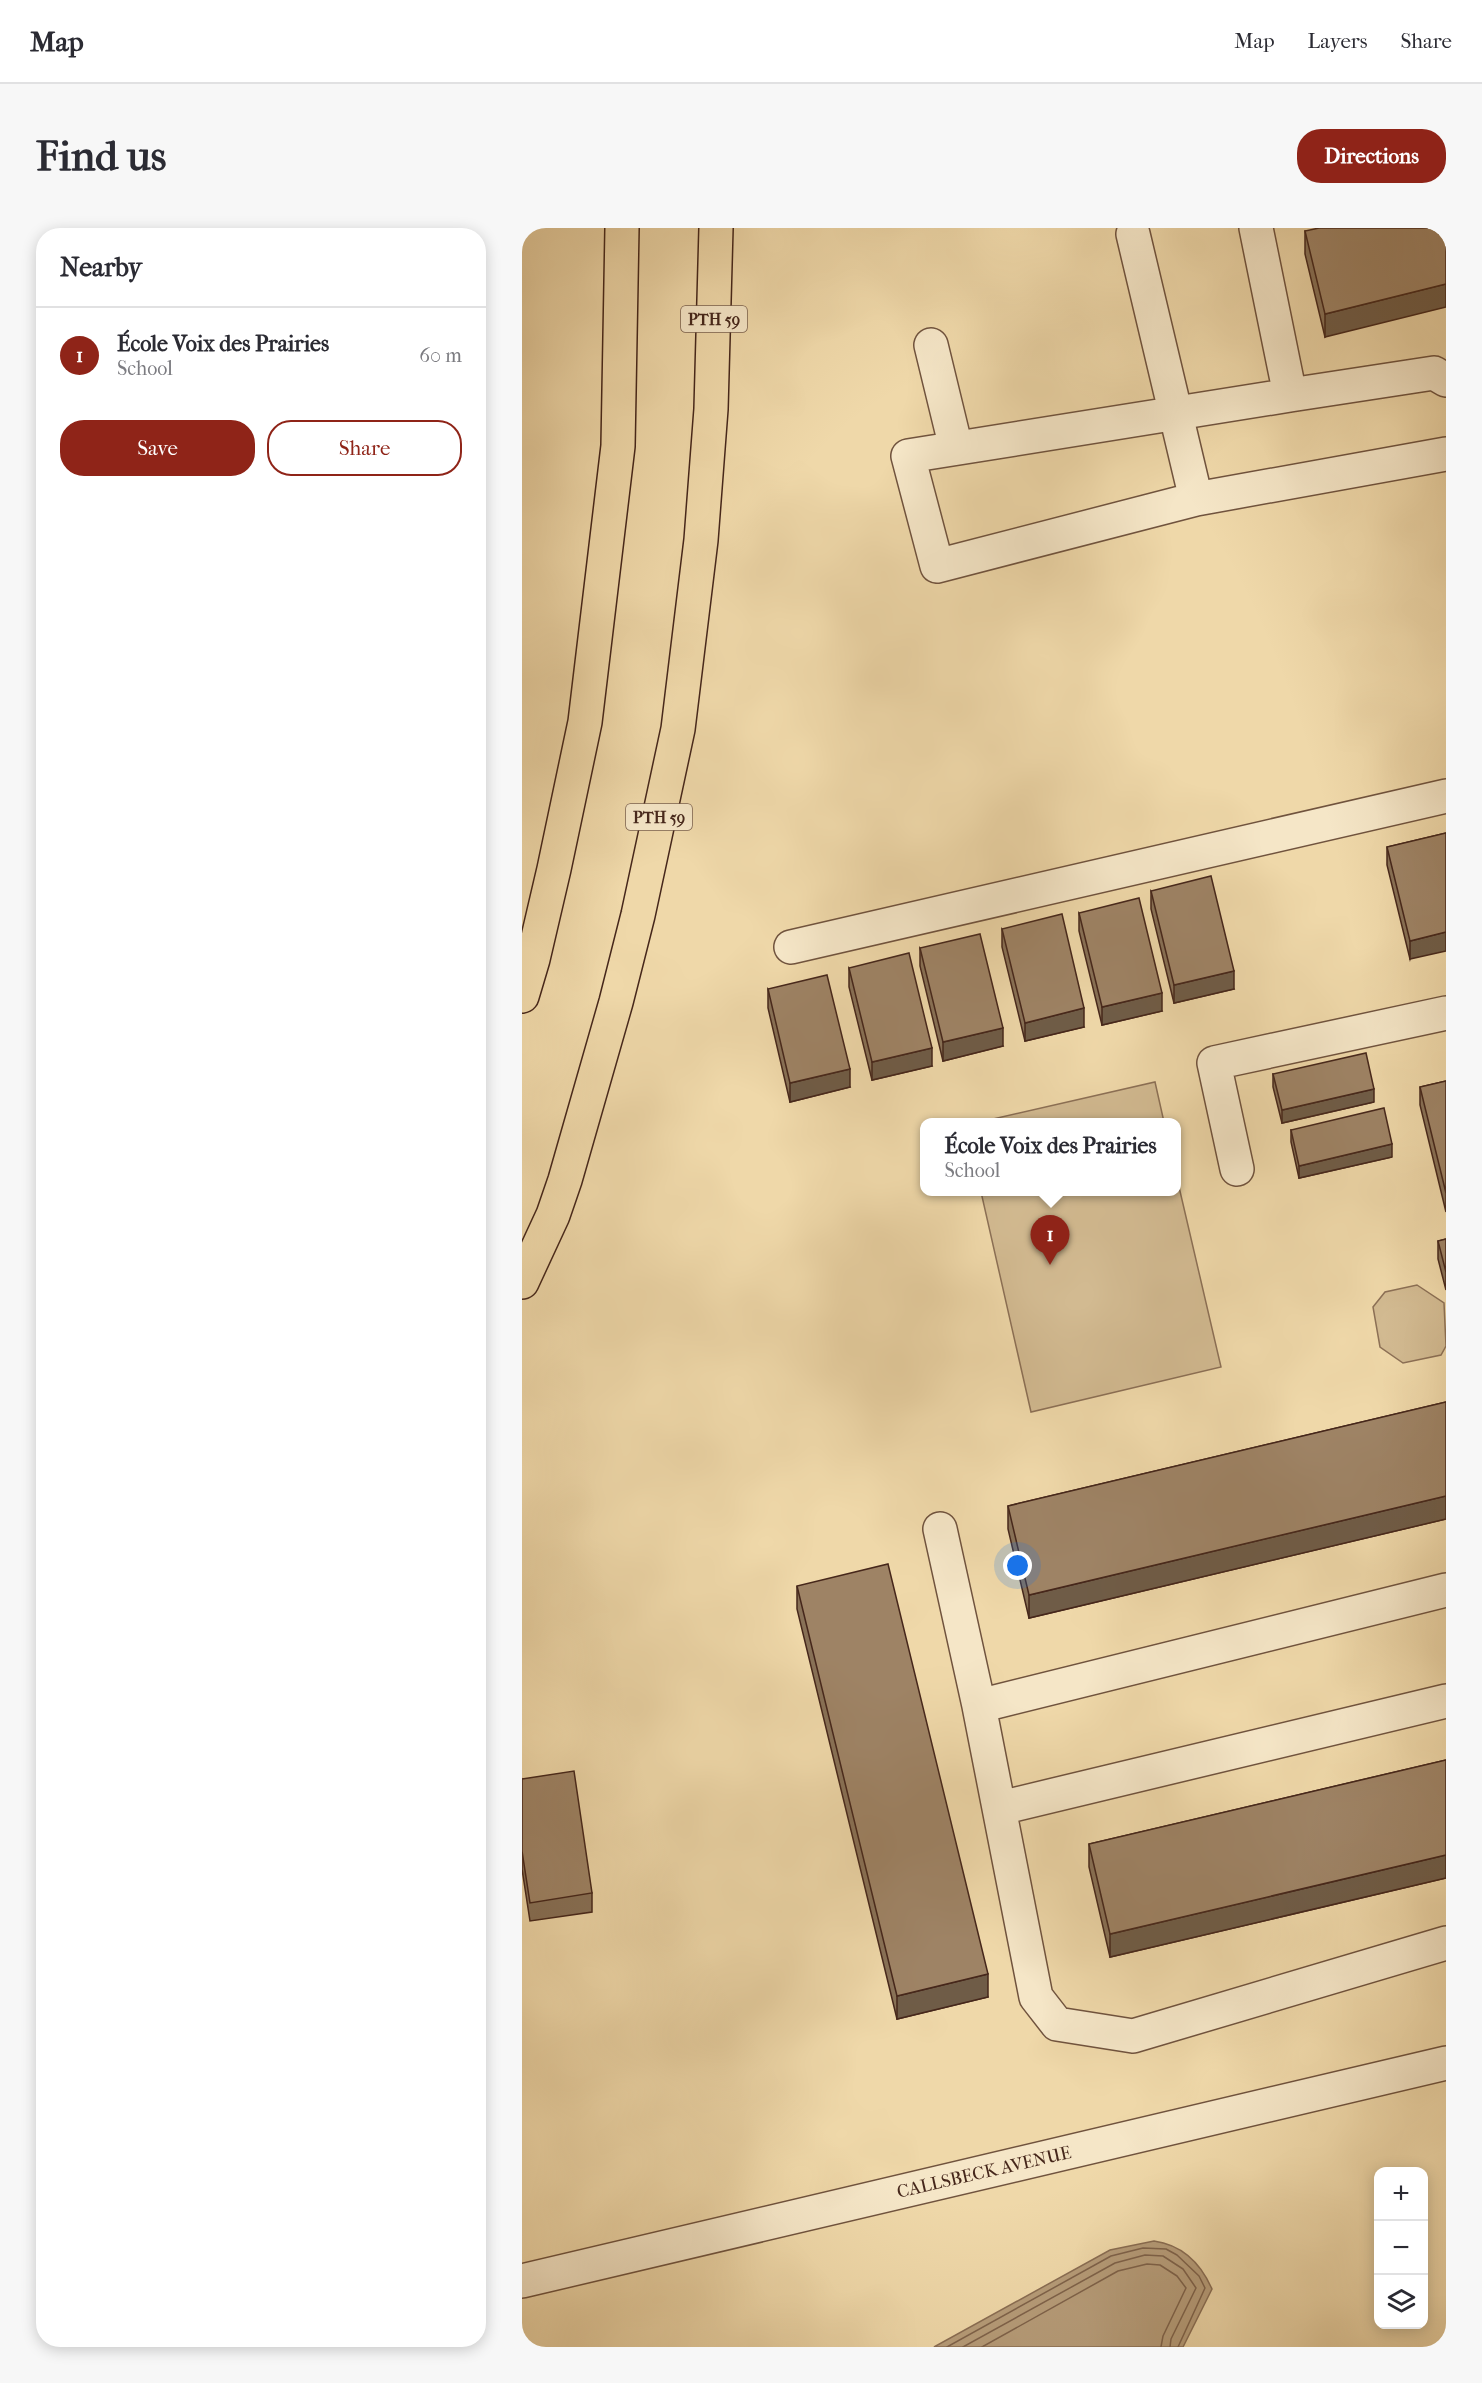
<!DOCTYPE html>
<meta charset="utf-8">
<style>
:root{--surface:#fff;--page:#f7f7f7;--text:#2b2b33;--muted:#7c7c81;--line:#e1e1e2;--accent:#8f2418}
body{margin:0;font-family:"IM FELL French Canon",serif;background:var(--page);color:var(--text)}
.controls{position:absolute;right:18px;bottom:18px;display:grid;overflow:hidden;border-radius:12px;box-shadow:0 3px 15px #0003}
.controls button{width:54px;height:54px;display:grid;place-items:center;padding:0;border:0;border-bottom:2px solid var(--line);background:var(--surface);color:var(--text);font:30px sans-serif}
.you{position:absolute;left:496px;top:1338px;width:21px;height:21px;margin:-15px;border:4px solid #fff;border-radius:50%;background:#1a73e8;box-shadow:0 0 0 9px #1a73e833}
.badge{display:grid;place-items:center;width:39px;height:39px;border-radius:50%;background:var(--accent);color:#fff;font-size:20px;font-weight:700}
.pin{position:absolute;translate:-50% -50px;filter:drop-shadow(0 2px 3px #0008)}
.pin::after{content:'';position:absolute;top:32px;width:21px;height:18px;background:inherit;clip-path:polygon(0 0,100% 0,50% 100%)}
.popup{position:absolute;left:398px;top:890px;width:261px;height:78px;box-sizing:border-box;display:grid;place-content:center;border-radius:12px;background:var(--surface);filter:drop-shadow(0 2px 4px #0005);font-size:20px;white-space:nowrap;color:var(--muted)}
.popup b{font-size:22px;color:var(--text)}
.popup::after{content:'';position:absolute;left:50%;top:100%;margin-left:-12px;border:12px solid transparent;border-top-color:var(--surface)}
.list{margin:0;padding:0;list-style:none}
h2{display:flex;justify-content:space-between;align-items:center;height:78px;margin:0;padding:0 24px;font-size:26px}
h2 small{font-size:20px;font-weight:400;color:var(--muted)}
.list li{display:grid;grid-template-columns:39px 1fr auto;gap:18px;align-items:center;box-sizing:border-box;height:96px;padding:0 24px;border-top:2px solid var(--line)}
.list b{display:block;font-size:22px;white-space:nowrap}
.list p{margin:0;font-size:20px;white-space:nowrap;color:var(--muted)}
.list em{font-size:20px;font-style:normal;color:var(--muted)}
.actions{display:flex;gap:12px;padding:18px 24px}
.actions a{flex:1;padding:14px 0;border:2px solid var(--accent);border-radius:24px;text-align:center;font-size:21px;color:var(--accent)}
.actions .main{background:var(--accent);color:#fff}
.icon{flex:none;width:33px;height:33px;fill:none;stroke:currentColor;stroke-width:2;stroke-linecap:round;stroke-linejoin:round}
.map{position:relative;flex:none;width:924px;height:2119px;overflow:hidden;border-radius:24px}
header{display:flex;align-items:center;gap:36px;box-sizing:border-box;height:84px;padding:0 30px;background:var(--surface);border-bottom:2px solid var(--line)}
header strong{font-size:28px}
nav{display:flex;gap:33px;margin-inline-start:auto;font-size:21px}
.intro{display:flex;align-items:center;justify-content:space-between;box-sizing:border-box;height:144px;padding:0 36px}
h1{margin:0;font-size:42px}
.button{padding:15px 27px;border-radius:24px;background:var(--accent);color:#fff;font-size:21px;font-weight:700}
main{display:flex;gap:36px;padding:0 36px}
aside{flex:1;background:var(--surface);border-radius:24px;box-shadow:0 3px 15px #0003}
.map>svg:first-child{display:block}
.green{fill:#d2ba91;stroke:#8c7056;stroke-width:1.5}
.water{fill:#b69c79;stroke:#896d53;stroke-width:1.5}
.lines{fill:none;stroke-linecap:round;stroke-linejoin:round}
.shore{stroke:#7e624a;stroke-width:1.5}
.minor-casing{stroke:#70533e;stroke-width:36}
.major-casing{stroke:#46271b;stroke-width:36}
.minor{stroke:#f5e6c7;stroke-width:33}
.major{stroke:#efd8a9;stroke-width:33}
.wall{fill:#887157;stroke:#46271b;stroke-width:1.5}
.shaded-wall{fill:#6f5c47;stroke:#46271b;stroke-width:1.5}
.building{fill:#9e8365;stroke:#46271b;stroke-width:1.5}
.labels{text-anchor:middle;stroke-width:6;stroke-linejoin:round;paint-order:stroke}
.shield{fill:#f5e6c7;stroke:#7a604f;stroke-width:1.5}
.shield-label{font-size:16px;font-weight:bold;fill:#46271b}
.street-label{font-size:18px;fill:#46271b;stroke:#f5e6c7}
</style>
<header>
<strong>Map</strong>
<nav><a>Map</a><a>Layers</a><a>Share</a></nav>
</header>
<div class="intro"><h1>Find us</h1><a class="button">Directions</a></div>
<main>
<aside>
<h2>Nearby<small></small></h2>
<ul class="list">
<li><span class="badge">1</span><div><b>École Voix des Prairies</b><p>School</p></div><em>60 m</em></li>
</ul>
<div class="actions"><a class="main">Save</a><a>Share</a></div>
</aside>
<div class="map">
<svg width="924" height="2119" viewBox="0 0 924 2119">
<rect width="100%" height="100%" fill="#efd8a9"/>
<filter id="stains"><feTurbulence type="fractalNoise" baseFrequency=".00333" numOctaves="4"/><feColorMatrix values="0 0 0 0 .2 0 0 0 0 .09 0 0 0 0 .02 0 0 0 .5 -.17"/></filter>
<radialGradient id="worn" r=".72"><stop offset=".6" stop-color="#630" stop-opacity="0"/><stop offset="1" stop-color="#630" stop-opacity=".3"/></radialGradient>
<!-- green -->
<path class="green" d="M633,854L642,894H458Z
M654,946L699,1139L509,1184L459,964H654Z
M895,1057L922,1075L924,1118L919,1127L881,1135L858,1119L851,1079L863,1064Z"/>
<!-- water -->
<path class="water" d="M632,2013C660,2017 679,2036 690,2061L661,2119H412L588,2022Z"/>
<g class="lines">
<!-- shore -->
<path class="shore" d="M425,2119L589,2028L621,2020L644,2021L655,2027L677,2048L683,2060L656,2119
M441,2119L593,2035L623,2027L641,2028L661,2041L674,2060L649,2111L648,2119
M460,2119L596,2043L625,2036L638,2037L655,2048L664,2060L641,2108L639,2119"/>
<defs>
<path id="minor" d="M734,0L768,167L912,145L924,152
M611,6L674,271
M409,117L434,220
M768,167L386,228L415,338L674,271L924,226
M269,719L924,568
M715,941L692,835L924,785
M418,1301L457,1478L514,1769L535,1796L611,1808L924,1715
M457,1478L924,1362
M478,1580L924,1473
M0,2053L924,1835"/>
<path id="major" d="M0,768L11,731L32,641L63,494L96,218L100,0
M0,1054L31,987L43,952L94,774L116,687L156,501L179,312L189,181L194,0"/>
</defs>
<!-- minor casing -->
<use href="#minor" class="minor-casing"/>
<!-- major casing -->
<use href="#major" class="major-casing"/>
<!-- minor -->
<use href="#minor" class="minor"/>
<!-- major -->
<use href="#major" class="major"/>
</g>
<!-- wall -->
<path class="wall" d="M924,0L803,109L783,26V3Z
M924,605L888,731L865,637V619Z
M629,663L712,761L652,775L629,681Z
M557,685L640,783L580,797L557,703Z
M480,701L562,799L503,813L480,719Z
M398,720L481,818L421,833L398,738Z
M327,740L410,838L350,852L327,759Z
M246,761L328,859L268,874L246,780Z
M751,846L852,874L760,895L751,859Z
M924,853V984L898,877V859Z
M769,902L870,929L777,950L769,914Z
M924,1011V1062L916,1031V1013Z
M924,1174V1291L507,1390L486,1301V1278Z
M275,1358L466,1769L375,1791L275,1381Z
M924,1532V1650L588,1729L567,1639V1616Z
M0,1551L70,1665V1684L8,1693L0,1641Z"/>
<!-- shaded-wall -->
<path class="shaded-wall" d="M924,56V79L803,109V86Z
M924,704V723L888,731V713Z
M712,743V761L652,775V757Z
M640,765V783L580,797V779Z
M562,780V799L503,813V795Z
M481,800V818L421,833V814Z
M410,820V838L350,852V834Z
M328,841V859L268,874V855Z
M852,861V874L760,895V882Z
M870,916V929L777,950V938Z
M924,1268V1291L507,1390V1367Z
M924,1627V1650L588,1729V1706Z
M466,1746V1769L375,1791V1768Z"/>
<!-- building -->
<path class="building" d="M797,0H924V56L803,86L783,3Z
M924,605V704L888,713L865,619Z
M689,648L712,743L652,757L629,663Z
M617,670L640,765L580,779L557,685Z
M540,686L562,780L503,795L480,701Z
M458,706L481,800L421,814L398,720Z
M387,725L410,820L350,834L327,740Z
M305,747L328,841L268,855L246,761Z
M844,825L852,861L760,882L751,846Z
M924,853V965L898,859Z
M862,880L870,916L777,938L769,902Z
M924,1011V1044L916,1013Z
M924,1174V1268L507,1367L486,1278Z
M366,1336L466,1746L375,1768L275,1358Z
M924,1532V1627L588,1706L567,1616Z
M52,1543L70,1665L8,1675L0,1623V1551Z"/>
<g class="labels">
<!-- shield labels -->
<g class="shield">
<rect x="159" y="78" width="66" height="26" rx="4.5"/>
<rect x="104" y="576" width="66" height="26" rx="4.5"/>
</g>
<g class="shield-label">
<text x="192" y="97">PTH 59</text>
<text x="137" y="595">PTH 59</text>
</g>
<!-- street labels -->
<g class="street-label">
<text transform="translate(462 1944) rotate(-13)" y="6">CALLSBECK AVENUE</text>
</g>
</g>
<rect width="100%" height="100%" filter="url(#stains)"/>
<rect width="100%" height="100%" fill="url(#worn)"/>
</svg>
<div class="controls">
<button>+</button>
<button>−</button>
<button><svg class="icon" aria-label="layers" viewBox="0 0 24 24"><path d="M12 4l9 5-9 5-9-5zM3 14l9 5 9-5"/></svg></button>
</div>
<div class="you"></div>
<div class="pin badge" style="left:528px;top:1037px">1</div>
<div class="popup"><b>École Voix des Prairies</b>School</div>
</div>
</main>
